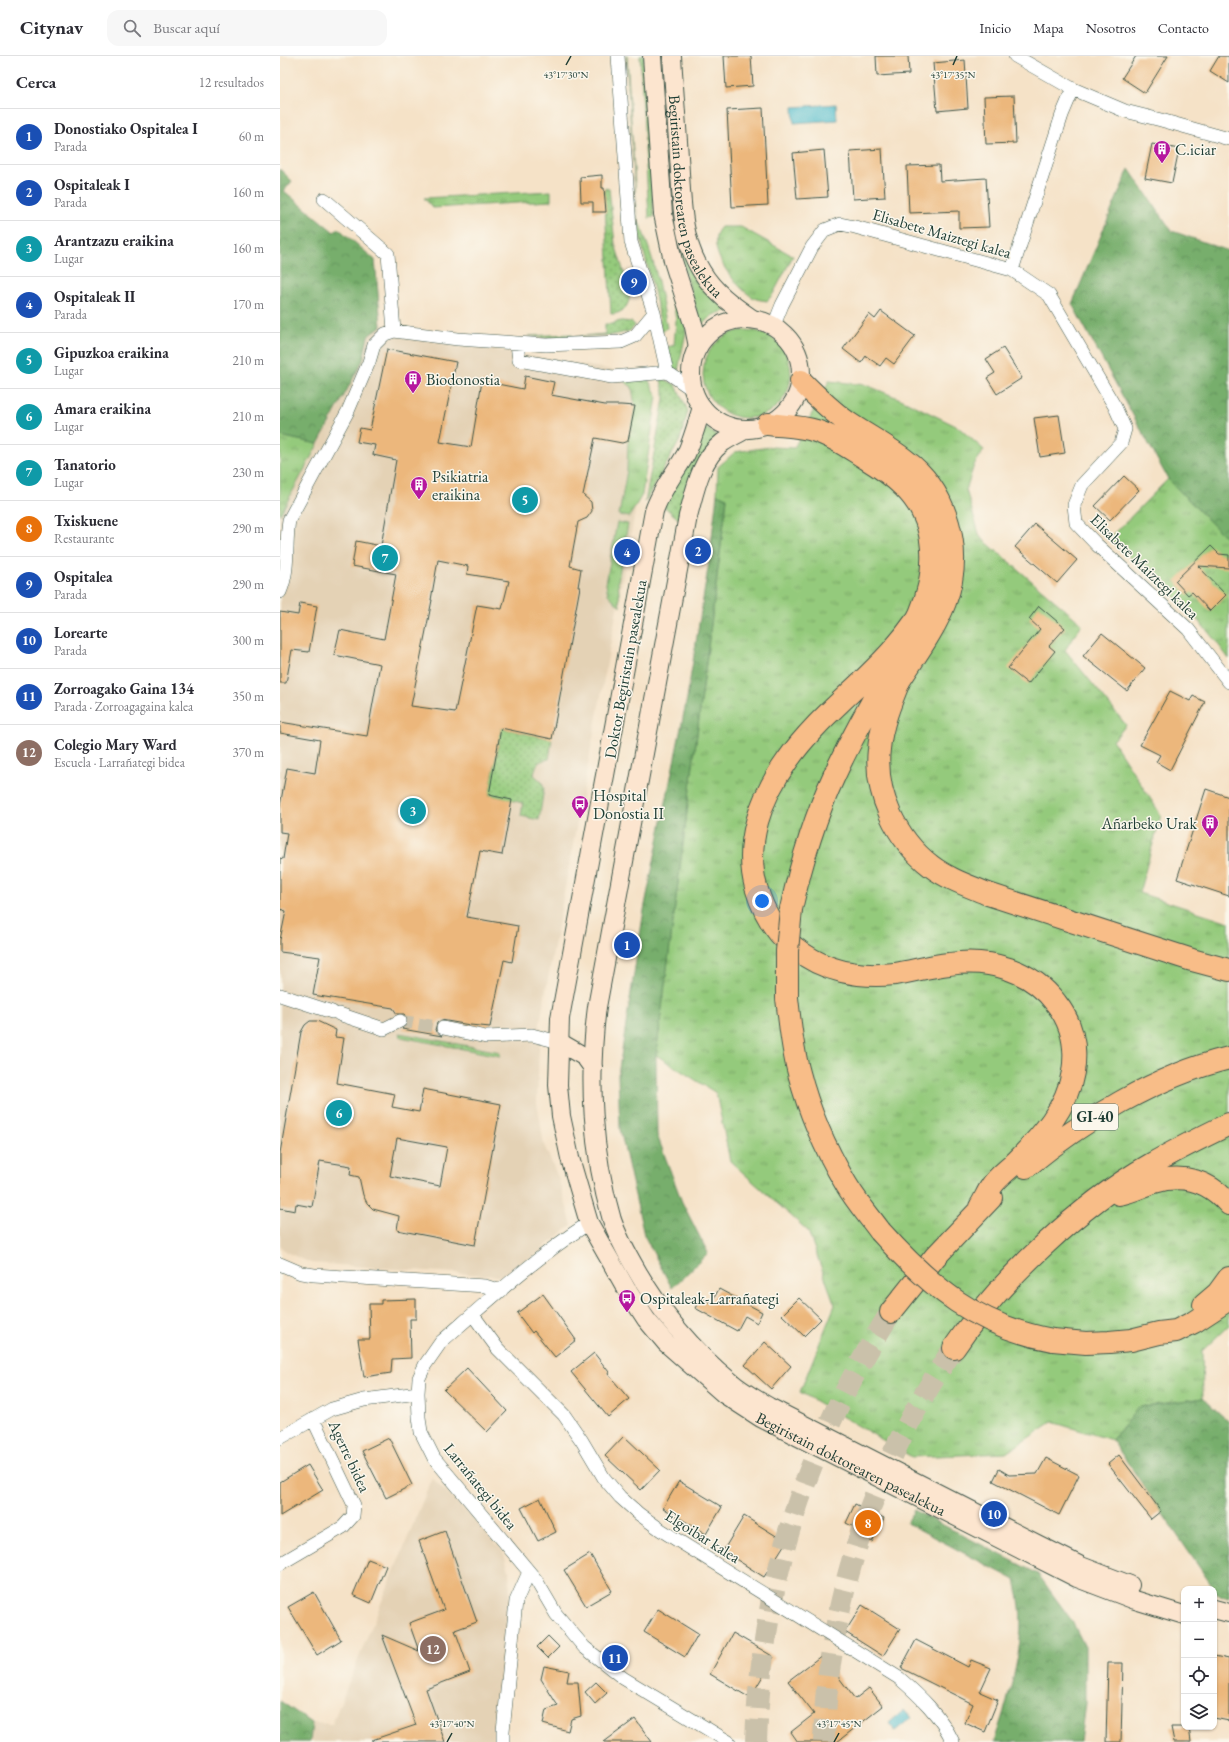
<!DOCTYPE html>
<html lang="es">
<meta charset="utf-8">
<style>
:root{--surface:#fff;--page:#f7f7f7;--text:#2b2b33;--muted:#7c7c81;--line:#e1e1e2;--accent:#b5179e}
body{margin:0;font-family:"EB Garamond",serif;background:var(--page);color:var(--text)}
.controls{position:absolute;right:12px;bottom:12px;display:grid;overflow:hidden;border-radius:8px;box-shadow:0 1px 3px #0004}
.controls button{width:36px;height:36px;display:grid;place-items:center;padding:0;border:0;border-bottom:1px solid var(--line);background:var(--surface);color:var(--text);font:20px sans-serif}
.you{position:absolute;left:482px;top:845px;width:14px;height:14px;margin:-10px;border:3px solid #fff;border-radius:50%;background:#1a73e8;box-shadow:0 0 0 6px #1a73e833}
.badge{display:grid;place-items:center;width:26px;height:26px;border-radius:50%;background:var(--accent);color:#fff;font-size:13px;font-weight:700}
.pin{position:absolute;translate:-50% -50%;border:2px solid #fff;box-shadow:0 1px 4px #0006}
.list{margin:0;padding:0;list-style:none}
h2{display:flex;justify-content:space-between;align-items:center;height:52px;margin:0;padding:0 16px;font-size:17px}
h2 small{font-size:13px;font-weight:400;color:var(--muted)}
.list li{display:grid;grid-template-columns:26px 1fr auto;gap:12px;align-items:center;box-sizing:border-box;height:56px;padding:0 16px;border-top:1px solid var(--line)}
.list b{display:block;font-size:15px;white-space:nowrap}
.list p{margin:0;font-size:13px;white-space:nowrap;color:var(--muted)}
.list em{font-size:13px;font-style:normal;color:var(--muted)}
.icon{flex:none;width:22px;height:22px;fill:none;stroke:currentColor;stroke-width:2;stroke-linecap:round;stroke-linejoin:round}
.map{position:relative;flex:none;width:949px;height:1686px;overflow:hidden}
header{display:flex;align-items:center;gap:24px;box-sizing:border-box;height:56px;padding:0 20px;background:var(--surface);border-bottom:1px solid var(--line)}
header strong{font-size:19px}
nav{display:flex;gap:22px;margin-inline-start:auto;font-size:14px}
.search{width:280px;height:36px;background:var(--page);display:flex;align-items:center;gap:10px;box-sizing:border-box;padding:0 14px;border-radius:12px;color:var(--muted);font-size:15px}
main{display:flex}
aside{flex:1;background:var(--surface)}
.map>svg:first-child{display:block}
.built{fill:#e4d2b5}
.grass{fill:url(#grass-tufts);stroke:#5a8458}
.forest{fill:url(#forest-crowns);stroke:#4b7650}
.garden{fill:url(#garden-dots);stroke:#5a8458}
.water{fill:#50bccc;stroke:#387c80}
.building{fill:#ecb77b;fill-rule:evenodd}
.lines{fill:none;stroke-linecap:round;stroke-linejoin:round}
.minor-tunnel{stroke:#cac1aa;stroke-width:13;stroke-dasharray:13 6;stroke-linecap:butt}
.motorway-tunnel{stroke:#cac1aa;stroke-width:22;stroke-dasharray:22 11;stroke-linecap:butt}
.minor-casing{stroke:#3f564a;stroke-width:14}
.secondary-casing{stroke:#3f564a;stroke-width:20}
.motorway-casing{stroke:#3f564a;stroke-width:24}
.minor{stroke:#fff;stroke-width:13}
.secondary{stroke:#fce5cf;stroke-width:18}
.motorway{stroke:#f8bd88;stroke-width:22}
.motorway-bridge-casing{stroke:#3f564a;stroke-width:24;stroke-linecap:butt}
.motorway-bridge{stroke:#f8bd88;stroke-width:22}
.ticks{fill:none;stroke:#1f3d34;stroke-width:1.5}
.labels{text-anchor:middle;stroke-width:3;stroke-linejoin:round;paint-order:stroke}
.shield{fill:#fbf7ec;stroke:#61756b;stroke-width:1}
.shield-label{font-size:15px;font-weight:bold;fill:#1f3d34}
.poi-label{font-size:16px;fill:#1f3d34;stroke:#fbf7ec;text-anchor:start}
.street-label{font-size:16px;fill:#1f3d34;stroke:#fbf7ec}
.ticks-label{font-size:10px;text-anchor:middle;fill:#1f3d34;stroke:#fbf7ec;stroke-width:3;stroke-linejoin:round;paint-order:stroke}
</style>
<header>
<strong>Citynav</strong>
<div class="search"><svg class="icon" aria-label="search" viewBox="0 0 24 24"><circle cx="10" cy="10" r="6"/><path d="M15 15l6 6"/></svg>Buscar aquí</div>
<nav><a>Inicio</a><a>Mapa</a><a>Nosotros</a><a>Contacto</a></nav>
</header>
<main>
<aside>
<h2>Cerca<small>12 resultados</small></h2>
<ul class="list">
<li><span class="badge" style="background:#1a4fb4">1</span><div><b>Donostiako Ospitalea I</b><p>Parada</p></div><em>60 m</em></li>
<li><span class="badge" style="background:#1a4fb4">2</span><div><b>Ospitaleak I</b><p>Parada</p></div><em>160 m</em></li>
<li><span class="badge" style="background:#0f9aa8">3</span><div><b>Arantzazu eraikina</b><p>Lugar</p></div><em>160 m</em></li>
<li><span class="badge" style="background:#1a4fb4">4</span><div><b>Ospitaleak II</b><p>Parada</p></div><em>170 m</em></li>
<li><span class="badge" style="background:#0f9aa8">5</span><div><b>Gipuzkoa eraikina</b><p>Lugar</p></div><em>210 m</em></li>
<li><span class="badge" style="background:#0f9aa8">6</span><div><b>Amara eraikina</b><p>Lugar</p></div><em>210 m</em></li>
<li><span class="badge" style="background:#0f9aa8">7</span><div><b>Tanatorio</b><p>Lugar</p></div><em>230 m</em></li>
<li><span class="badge" style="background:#e8710a">8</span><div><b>Txiskuene</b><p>Restaurante</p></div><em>290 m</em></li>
<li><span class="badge" style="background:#1a4fb4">9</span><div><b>Ospitalea</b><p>Parada</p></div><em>290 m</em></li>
<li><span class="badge" style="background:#1a4fb4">10</span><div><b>Lorearte</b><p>Parada</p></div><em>300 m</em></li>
<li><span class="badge" style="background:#1a4fb4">11</span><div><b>Zorroagako Gaina 134</b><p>Parada · Zorroagagaina kalea</p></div><em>350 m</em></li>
<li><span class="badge" style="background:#8d6e63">12</span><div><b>Colegio Mary Ward</b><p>Escuela · Larrañategi bidea</p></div><em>370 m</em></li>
</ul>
</aside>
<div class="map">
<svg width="949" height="1686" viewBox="0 0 949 1686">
<defs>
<pattern id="grass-tufts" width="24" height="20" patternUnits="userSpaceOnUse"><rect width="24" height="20" fill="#94ca7c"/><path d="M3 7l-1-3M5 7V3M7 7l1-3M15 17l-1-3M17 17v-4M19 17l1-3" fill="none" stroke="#78a566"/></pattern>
<pattern id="forest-crowns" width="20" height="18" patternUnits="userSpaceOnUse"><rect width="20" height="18" fill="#77ae6c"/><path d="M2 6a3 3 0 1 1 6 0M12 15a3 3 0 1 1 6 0" fill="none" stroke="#618f5a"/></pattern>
<pattern id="garden-dots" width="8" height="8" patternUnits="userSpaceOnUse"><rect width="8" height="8" fill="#94ca7c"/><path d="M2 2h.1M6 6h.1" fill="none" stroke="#78a566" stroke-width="1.8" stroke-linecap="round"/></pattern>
</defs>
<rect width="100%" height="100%" fill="#fbf7ec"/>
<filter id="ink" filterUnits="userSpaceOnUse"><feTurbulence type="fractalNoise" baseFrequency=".025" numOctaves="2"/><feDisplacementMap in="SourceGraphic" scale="8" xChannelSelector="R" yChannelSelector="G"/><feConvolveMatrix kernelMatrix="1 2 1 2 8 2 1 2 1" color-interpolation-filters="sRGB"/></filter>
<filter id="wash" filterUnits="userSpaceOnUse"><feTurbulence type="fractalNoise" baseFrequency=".012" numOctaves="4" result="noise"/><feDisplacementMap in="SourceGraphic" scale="16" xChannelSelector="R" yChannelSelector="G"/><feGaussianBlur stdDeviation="0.9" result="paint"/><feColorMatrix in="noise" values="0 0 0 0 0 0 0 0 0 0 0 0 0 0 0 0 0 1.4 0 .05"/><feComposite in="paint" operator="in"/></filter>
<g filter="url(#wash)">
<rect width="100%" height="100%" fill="#f5e2c7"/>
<!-- built -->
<path class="built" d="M101,270L133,281L167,288L232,296L332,314L361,313L377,338L260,966L257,1046L264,1089L278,1121L292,1169L237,1213L218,1220L31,1207L6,1196L0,1190V459L83,304L88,280Z
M152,1422L211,1481L224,1498L229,1514L230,1538L217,1686H30L32,1667L52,1668Z"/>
<!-- grass -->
<path class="grass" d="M346,0H347L357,162C374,199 380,232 387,272L381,277C378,237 363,203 357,164Z
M360,0H364L374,161L369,162Z
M271,135V145L153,152L144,142Z
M441,171H461L513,200L493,238L487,245C483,244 478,244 474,242C456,232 422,190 441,171Z
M395,181H399C412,216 416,230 447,254L433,259L421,269Z
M390,222L404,262L406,276L398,315L396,316L390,308L385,292L394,289L396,265Z
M423 318a44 44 0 1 1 88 0a44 44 0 1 1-88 0Z
M367,321L377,340L362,439L349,461L339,459L347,414L348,385L355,350L352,331L344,325Z
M549,325L586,329L623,344L678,371L704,394L694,409L686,434L700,481L802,568L785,594L846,669L833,685L881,759L859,837L949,866V1269L922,1295L923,1342L859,1351L832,1384L772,1366L726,1397L632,1401L520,1336L555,1249L528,1175L450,1105L436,1037L376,999L447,443L437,438L438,411L455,396L489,391L514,392Z
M0,380L38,388L0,459Z
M888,423L949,485V603C916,555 872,521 829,483Z
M337,466L348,468L338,525L340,551L328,538L326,528Z"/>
<!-- forest -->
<path class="forest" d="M0,113L12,125L4,135L54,176L58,172L95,204L101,270L88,280L83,304L38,388L0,380Z
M849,113L892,175L949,195V485L888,423L792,248Z
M437,438L447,442L376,999L377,1079L402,1146L428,1197L392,1232L364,1179L340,1073L338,1019L364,854L407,642L429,506Z
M923,1342L949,1366V1542L939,1540L832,1384L859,1351Z
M634,1454L758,1518L792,1565L805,1591V1647L800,1686H714C727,1646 745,1594 740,1551C739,1542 737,1533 735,1524L627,1467Z
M0,1645L32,1667L30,1686H0Z"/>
<!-- garden -->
<path class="garden" d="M324,132L329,133L335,188L350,236C350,248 344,258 331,258Z
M342,265L352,266L355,270L350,275L334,279L264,282L248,280L292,278V281L325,278V268H334L335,266Z
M380,321L396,329L408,355L400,384L365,446L384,343V336Z
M422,370L438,380L402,466L381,448Z
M221,672L272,683L269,703C257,705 256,708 254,719L262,726L264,732L259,764L241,760L243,747L209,739Z
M119,977L220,996V1000L121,981Z"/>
<!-- water -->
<path class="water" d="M556,48L557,64L514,67L513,51Z
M624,1654L631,1662L615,1675L609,1667Z"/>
<g id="blocks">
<!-- building -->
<path class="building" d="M444,0H471L473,30L446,32Z
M596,0H628L629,18L597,20Z
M856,0H888L865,37L842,22Z
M939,0H949V27L930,15Z
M685,4L688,52L657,55L653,7Z
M734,40L736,87L706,88L704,41Z
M483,52L488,149L452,151L447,54Z
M872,88L899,93L892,127L865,122Z
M602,93L605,141L573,143L570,95Z
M544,94L548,141L517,143L513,97Z
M659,109L660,125L706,122L709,171L679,172V155L629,157L627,110Z
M322,119V132H324L326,156H313V146H301L300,121Z
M601,255L635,280L614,308L606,302L600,310L586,300L581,307L563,293L589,258L595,263Z
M723,292L742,322L717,338L707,322L715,317L706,303Z
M107,293L176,306L160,386L191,391L202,325L243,333L245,320L274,326L271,339L325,349H341L355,350L348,385L342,387L315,382L303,439L311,446L312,455L307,462L298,466L290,510L301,513L298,531H300L272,683L221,672L209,739L232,744L222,799L200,795L187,861L238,870L232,906L224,904L210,971L190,969L161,964L157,967L155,974L162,980L122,973L127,969V962L124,958H117L113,952L33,939L40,901L0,896V884L6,855L0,853V802L3,803L7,777L0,776V750L7,712L35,717L40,684L0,677V666L87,680L100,608L54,599L60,574L104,583L116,518L72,510L76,485L101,490L116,404L93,399L95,389L77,386L80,372L90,374ZM158,504L188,510L187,518L229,525L222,553L197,549L175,656L131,650L152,544H151Z
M779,359L785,397L760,401L754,362Z
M844,420L859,434L830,464L815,450Z
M755,468L797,504L777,527L735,491Z
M931,490L939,498L949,499V512L918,510L946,539L930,555L912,536L908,539L895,525Z
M20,547L37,550L29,596L12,594L6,627H0V556L18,559Z
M759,550L785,572L769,590L775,595L748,628L728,612L760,573L749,563Z
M822,577L865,612L847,635L803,600Z
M890,635L910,645L913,640L925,646L890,714L876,706L880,699L860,689Z
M926,733L949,741V840L897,823Z
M30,965H37L56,974L55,981L64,982L57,1027L115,1038L112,1051L139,1056L143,1033L221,1048L195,1189L117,1174L119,1160L93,1153L87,1147L83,1139L79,1121L70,1119L71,1110L40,1105L32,1151L16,1148L15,1155L0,1152V1097L21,976L25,969ZM117,1082L167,1091L160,1130L110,1120Z
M439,1233L482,1256L477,1267L465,1260L457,1275L415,1252L421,1242L431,1247Z
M263,1238L296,1284L275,1301L254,1275L252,1277L237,1257Z
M519,1242L541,1263L524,1280L502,1259Z
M136,1243V1263H130L131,1302L112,1303L111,1317L84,1321L78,1283H90L89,1248H101V1244Z
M485,1286L511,1310L491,1333L465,1309Z
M314,1297L329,1316L328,1318L349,1343L328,1361L291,1316Z
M187,1312L227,1355L207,1376L164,1334Z
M344,1380L380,1414L361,1434L325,1400Z
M109,1382L132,1429L106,1442L82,1395Z
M839,1399L881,1455L871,1463L828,1408Z
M766,1402L799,1419L779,1459L713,1425L719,1413L729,1419L757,1418Z
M28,1409L43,1434L0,1460V1426Z
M399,1425L442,1451L426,1478L383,1452Z
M260,1442L276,1476L258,1485L241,1452Z
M575,1448L604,1462L592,1486L572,1476L574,1471L566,1467Z
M464,1460L506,1486L484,1521L443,1495Z
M165,1475L197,1566L175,1574L190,1616L146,1633L165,1686H92V1684L136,1669L102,1579L139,1595L129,1567L164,1554L139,1485Z
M310,1498L332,1535L306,1550L284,1514Z
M88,1503L106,1510L91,1547L73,1539Z
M34,1536L61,1584L37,1599L8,1551Z
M582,1549L620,1573L603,1600L565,1576Z
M378,1553L418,1578L405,1601L364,1576Z
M453,1577L494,1601L470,1642L430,1618Z
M268,1580L279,1591L268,1602L257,1591Z
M636,1584L688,1611L691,1604L711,1612L700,1636L718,1644L705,1676L685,1667L693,1648L621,1612Z
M542,1599L575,1643L589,1632L603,1650L557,1686H518L511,1676L534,1658L508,1625Z
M934,1600L949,1603V1665L934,1662Z
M828,1607H843L841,1686H826Z
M264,1610L289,1615L287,1626H298L301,1660L291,1663L288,1675L263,1668L266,1654L278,1650L261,1623Z
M316,1626L327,1637L315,1648L305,1636Z
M355,1663L372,1686H324Z
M891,1671H909L911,1686H894Z"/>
</g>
</g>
<g filter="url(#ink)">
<use href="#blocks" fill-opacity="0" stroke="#3f564a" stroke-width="1"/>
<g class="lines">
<!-- minor-tunnel -->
<path class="minor-tunnel" d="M120,965L163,972"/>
<!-- motorway-tunnel -->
<path class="motorway-tunnel" d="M476,1686C482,1523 524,1394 611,1256
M544,1686C545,1660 546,1634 550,1608C566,1493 609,1387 674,1292"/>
<defs>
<path id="minor" d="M338,0L351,186L374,257L387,316L413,334
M735,0L793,33L845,55L881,64L949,83
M44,143L108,198L114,275
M732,214L782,59L793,33
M494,269L502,249L532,191L545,174L560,168L575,171L732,214L769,239L835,351L845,373L841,387L802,429L794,449L796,467L817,489L908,573L949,626
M237,288L239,304L332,321L387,316
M0,536C10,513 5,488 9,464L68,355L89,306L94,289L105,278L114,275L178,283L266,289L341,286L355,280L374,257
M0,939L52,956
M59,958L104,973L120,965
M163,972L206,981L252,979L279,986
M309,1167C256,1201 208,1245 161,1286L145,1309L139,1322L138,1337L139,1361L141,1376L154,1402L256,1524L276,1558L304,1591L343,1622L449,1686
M0,1208L21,1217L34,1219L205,1230L221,1235
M193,1259L218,1293L284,1359L302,1385L324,1422L340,1441L359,1458L381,1474L619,1622C640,1640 661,1660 673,1686
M0,1382L52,1353L84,1344L138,1337
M0,1508L63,1471L73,1460L74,1449L33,1363
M223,1686V1675L236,1545L249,1516"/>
<g id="secondary">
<path d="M372,0L383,158L393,205L414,271L418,291"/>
<path id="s1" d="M392,0C394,34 397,67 399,101C402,140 400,182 422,216C434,236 452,249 471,262"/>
<circle cx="466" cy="318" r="55"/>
<path id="s2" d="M422,351C417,367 413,383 406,398C395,417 381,434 374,455L280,962L278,1029L281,1060L290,1102L309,1167L347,1234L366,1263L386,1287L444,1338L481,1362L797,1522L855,1544L904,1559"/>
<path d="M466,373C458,378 449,382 442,387C420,404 415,435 408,460L317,951C308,1021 312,1097 332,1164C337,1179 345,1194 353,1208C378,1253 411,1293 451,1326C462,1336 476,1343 489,1351L757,1488L801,1510L850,1529"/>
<path d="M279,986L305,1001L313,1012"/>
<path d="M934,1553L949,1557"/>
</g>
<path id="motorway" d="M521,325C536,340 550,354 567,366C586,379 607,390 625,404C668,436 684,496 665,546C655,573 637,597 621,622
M488,368C504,370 521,370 536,375C555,381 571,393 587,403C600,411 613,420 624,431C659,465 658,516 640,558C612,613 579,665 554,720C534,763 521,808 511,853
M635,566C628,576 620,586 612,595C578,633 536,663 507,705C481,741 464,787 476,831C483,855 495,877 515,892C543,915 579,922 615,918C633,915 651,910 669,908C710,902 751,914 776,947C792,967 797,991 793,1016C787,1052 762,1080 737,1105C729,1113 717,1121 711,1131C707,1137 704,1145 700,1151
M620,623C611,645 601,669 599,693C594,737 616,783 651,810C668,823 689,830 708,838L912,904L949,914
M507,942C510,967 512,992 519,1017C529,1056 546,1094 566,1128C576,1145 589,1160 600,1175
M746,1111C803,1064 876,1020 949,1002
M839,1138C851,1136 862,1130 874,1126C903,1117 929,1125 949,1148
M924,1249L938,1237L949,1222
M611,1256L655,1201L711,1142
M773,1284L806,1287L829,1286L851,1284L879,1277L896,1275L914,1266L949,1243
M674,1292C719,1225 800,1149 870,1109C896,1094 922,1081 949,1068"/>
</defs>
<!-- minor casing -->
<use href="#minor" class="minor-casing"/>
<!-- secondary casing -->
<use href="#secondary" class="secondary-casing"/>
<!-- motorway casing -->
<use href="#motorway" class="motorway-casing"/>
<!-- minor -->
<use href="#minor" class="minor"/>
<!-- secondary -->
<use href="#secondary" class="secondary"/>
<!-- motorway -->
<use href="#motorway" class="motorway"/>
<defs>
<path id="motorway-bridge" d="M507,942V895L511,853
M600,1175C650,1231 698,1271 773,1284"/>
</defs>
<!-- motorway-bridge casing -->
<use href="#motorway-bridge" class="motorway-bridge-casing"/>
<!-- motorway-bridge -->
<use href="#motorway-bridge" class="motorway-bridge"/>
</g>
</g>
<!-- ticks -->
<path class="ticks" d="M286,9L291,0M673,9L677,0M167,1686L172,1677M554,1686L559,1677"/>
<!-- icons -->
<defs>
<symbol id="building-pin" viewBox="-11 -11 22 30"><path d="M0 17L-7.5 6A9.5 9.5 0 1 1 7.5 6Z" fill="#b5179e" stroke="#fbf7ec"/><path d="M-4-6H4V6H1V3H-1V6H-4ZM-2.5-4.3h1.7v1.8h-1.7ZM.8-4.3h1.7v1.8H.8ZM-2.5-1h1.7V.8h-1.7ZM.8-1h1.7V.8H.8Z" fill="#fff"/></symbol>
<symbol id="bus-pin" viewBox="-11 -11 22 30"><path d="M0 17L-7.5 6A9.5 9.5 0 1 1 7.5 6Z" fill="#b5179e" stroke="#fbf7ec"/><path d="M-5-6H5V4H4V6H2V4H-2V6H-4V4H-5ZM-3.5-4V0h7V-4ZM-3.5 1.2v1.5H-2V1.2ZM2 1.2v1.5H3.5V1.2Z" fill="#fff"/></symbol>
</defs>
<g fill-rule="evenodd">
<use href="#building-pin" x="872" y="83" width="20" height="27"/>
<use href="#building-pin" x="123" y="313" width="20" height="27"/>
<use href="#building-pin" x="129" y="419" width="20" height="27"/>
<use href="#bus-pin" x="290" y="738" width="20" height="27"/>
<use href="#building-pin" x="920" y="757" width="20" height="27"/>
<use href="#bus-pin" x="337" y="1232" width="20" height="27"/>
</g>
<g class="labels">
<!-- shield labels -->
<rect class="shield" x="792" y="1048" width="46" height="26" rx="3"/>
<g class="shield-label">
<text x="815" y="1066">GI-40</text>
</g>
<!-- poi labels -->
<g class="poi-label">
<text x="895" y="99">C.iciar</text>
<text x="146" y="329">Biodonostia</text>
<text x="152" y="426">Psikiatria<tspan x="152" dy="18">eraikina</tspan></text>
<text x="313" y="745">Hospital<tspan x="313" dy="18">Donostia II</tspan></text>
<text x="917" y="773" text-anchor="end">Añarbeko Urak</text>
<text x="360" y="1248">Ospitaleak-Larrañategi</text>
</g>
<!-- street labels -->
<g class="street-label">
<text dy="6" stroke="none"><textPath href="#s1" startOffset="144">Begiristain doktorearen pasealekua</textPath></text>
<text transform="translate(662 177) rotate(16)" y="6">Elisabete Maiztegi kalea</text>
<text transform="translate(865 510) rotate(44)" y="6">Elisabete Maiztegi kalea</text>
<text transform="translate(345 613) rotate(-80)" y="6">Doktor Begiristain pasealekua</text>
<text transform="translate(70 1400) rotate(65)" y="6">Agerre bidea</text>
<text dy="6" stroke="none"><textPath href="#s2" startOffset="1205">Begiristain doktorearen pasealekua</textPath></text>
<text transform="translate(201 1430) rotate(51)" y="6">Larrañategi bidea</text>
<text transform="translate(423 1480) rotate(32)" y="6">Elgoibar kalea</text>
</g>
</g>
<g class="ticks-label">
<text x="286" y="22">43°17'30"N</text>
<text x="673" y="22">43°17'35"N</text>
<text x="172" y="1671">43°17'40"N</text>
<text x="559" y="1671">43°17'45"N</text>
</g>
</svg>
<div class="controls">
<button>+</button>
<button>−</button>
<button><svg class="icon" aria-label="locate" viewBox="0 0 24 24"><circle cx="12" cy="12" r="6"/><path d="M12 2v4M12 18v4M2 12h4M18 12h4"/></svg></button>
<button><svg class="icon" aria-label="layers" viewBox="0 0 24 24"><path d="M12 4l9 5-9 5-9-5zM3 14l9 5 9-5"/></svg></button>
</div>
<div class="you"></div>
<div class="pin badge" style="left:347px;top:889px;background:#1a4fb4">1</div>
<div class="pin badge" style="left:418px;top:495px;background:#1a4fb4">2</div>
<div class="pin badge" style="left:133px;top:755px;background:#0f9aa8">3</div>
<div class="pin badge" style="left:347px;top:496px;background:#1a4fb4">4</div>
<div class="pin badge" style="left:245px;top:444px;background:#0f9aa8">5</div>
<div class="pin badge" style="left:59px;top:1057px;background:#0f9aa8">6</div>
<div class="pin badge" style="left:105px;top:502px;background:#0f9aa8">7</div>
<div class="pin badge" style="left:588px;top:1467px;background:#e8710a">8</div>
<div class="pin badge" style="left:354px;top:226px;background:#1a4fb4">9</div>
<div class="pin badge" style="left:714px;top:1458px;background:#1a4fb4">10</div>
<div class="pin badge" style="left:335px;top:1602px;background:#1a4fb4">11</div>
<div class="pin badge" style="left:153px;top:1593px;background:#8d6e63">12</div>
</div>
</main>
